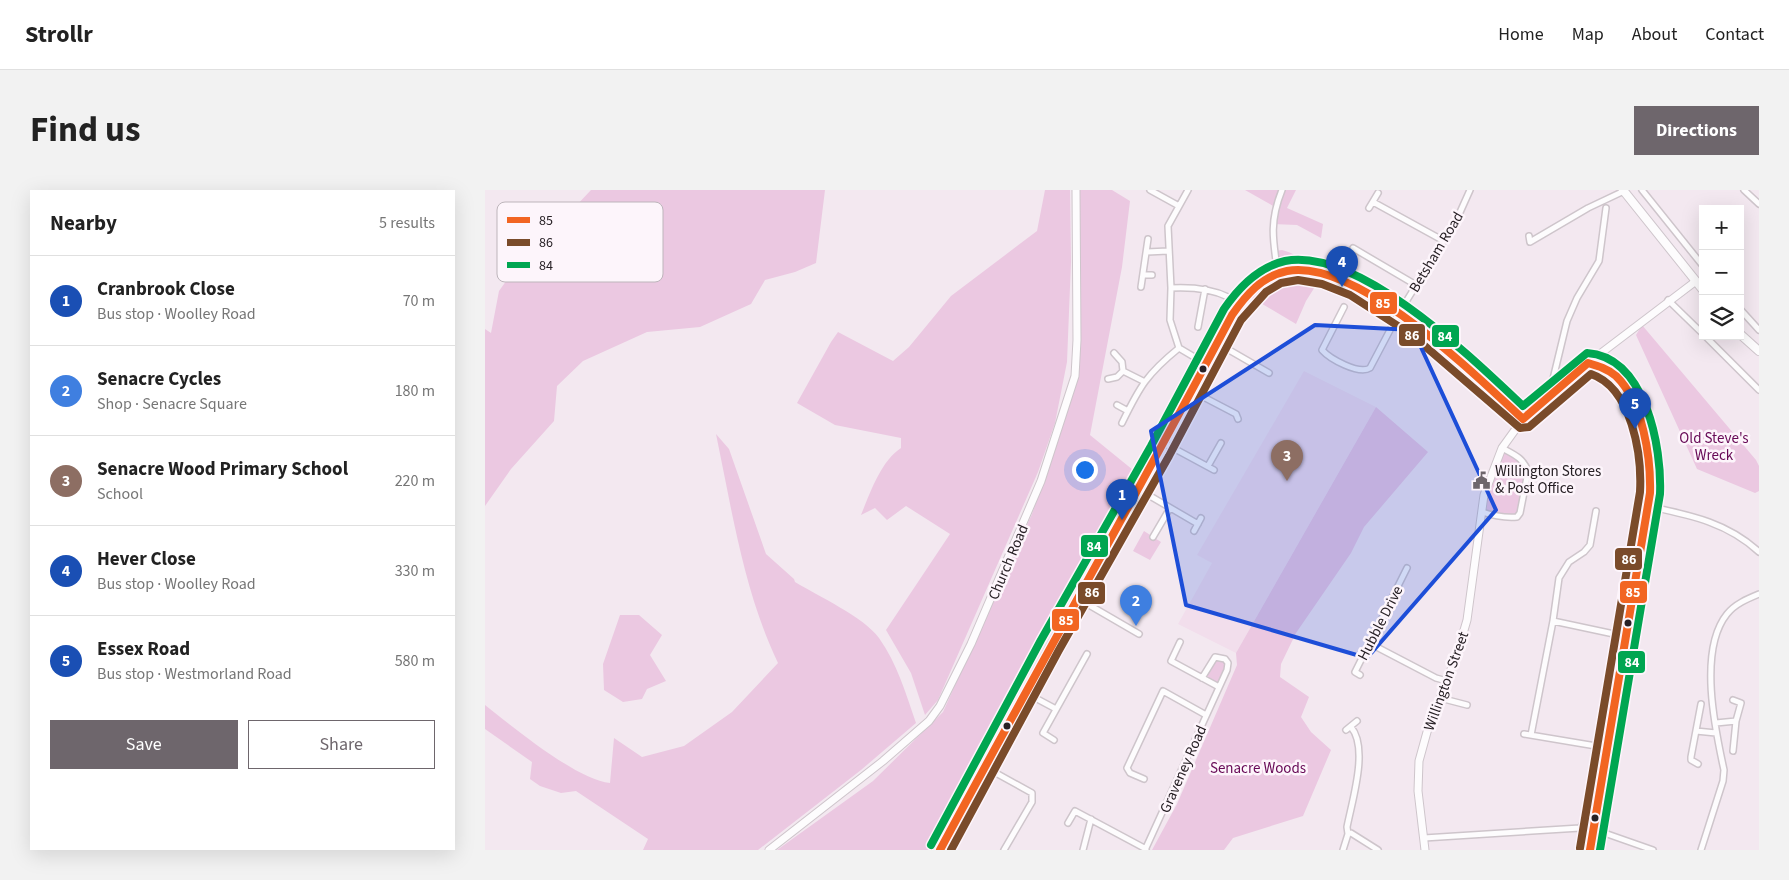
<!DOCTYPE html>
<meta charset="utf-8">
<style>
:root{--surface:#fff;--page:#f2f2f2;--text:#222;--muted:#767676;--line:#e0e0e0;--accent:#6e666c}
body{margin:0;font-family:"Source Sans 3",sans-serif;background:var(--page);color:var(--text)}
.controls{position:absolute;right:15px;top:15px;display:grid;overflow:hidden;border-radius:0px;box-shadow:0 5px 20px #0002}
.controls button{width:45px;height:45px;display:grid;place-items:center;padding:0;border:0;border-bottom:1px solid var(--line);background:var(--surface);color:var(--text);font:25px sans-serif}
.you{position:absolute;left:599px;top:279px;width:18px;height:18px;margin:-12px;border:4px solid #fff;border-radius:50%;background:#1a73e8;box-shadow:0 0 0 8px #1a73e833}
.badge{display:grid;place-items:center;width:32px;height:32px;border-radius:50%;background:var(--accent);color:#fff;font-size:16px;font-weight:700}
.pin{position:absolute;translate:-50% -41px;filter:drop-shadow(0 1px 2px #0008)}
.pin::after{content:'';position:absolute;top:26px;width:18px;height:15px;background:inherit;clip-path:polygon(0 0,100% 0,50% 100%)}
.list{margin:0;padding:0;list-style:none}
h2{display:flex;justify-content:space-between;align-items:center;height:65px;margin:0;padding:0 20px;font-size:21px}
h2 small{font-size:16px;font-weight:400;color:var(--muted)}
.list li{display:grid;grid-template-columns:32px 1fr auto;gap:15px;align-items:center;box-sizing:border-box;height:90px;padding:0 20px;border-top:1px solid var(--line)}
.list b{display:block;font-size:19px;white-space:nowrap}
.list p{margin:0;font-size:16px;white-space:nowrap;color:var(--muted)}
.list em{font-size:16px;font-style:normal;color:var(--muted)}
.actions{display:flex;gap:10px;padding:15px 20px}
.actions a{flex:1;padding:11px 0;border:1px solid var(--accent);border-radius:0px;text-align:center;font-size:18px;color:var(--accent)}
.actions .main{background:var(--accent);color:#fff}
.icon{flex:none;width:28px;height:28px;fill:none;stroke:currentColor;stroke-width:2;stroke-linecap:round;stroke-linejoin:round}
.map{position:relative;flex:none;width:1274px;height:660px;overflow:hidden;border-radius:0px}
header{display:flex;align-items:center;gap:30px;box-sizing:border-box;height:70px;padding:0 25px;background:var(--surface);border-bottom:1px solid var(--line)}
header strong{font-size:24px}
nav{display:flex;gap:28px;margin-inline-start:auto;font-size:18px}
.intro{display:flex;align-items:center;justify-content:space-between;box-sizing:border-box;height:120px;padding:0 30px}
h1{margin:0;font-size:35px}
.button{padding:12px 22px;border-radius:0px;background:var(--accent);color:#fff;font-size:18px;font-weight:700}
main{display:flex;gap:30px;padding:0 30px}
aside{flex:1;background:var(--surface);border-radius:0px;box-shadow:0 5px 20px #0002}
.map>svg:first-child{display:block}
.built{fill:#f2deec}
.green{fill:#ebc8e1}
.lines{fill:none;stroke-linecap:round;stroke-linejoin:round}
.street-casing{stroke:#cec5cb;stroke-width:8}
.secondary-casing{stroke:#cec5cb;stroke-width:9}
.primary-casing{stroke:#cec5cb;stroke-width:10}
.street{stroke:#fdfcfd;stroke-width:5}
.secondary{stroke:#fdfcfd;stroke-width:7}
.primary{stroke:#fdfcfd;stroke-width:8}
.bus-1-casing{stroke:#fdf5fb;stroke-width:11}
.bus-2-casing{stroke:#fdf5fb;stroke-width:11}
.bus-3-casing{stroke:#fdf5fb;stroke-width:11}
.bus-1{stroke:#f26522;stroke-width:8}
.bus-2{stroke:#7a4b2a;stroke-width:8}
.bus-3{stroke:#00a651;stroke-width:8}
.marked{fill:#1d4ed8;fill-opacity:0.2;stroke:#1d4ed8;stroke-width:4;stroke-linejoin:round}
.bus-dot{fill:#272025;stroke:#fdf5fb;stroke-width:2}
.labels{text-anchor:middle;stroke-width:5;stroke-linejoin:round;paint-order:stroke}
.street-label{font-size:15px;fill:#272025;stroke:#fdf5fb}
.park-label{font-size:15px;fill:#670956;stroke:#fdf5fb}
.poi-label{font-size:15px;fill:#272025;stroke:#fdf5fb;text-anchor:start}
.key{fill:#fdf5fb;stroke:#bdb5bb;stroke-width:1}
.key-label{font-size:14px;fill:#272025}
.line-badge{stroke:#fdf5fb;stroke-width:2}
.badge-label{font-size:14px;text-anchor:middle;font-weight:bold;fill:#fff}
</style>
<header>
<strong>Strollr</strong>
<nav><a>Home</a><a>Map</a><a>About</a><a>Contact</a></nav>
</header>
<div class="intro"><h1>Find us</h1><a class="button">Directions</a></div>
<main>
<aside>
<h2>Nearby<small>5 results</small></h2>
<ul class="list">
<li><span class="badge" style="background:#1a4fb4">1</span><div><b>Cranbrook Close</b><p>Bus stop · Woolley Road</p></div><em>70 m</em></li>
<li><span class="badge" style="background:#3f7fe0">2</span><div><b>Senacre Cycles</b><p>Shop · Senacre Square</p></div><em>180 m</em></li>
<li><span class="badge" style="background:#8d6e63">3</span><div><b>Senacre Wood Primary School</b><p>School</p></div><em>220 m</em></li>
<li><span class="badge" style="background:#1a4fb4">4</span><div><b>Hever Close</b><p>Bus stop · Woolley Road</p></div><em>330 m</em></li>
<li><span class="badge" style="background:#1a4fb4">5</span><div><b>Essex Road</b><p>Bus stop · Westmorland Road</p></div><em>580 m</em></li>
</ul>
<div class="actions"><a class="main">Save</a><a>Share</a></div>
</aside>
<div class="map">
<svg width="1274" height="660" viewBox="0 0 1274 660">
<rect width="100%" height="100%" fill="#f3e8f0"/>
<!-- built -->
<path class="built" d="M819,181L891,217L751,463L693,434L727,373L712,365Z"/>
<!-- green -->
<path class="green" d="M106,0H340L331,73L310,82L280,90L266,114L215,137L162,142L98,171L72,196L69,231L26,279L0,316V139L6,143L14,101L24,87Z
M560,0H585L586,72L582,172L570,233L553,282L453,510L440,525L426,483L401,440L465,344L421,316L402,330L390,318L376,325C385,303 396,271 416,258V248L350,235L312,213L346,152L353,142L408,171L424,157L466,106L552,41Z
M594,0H627L645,11L637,77L605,245L648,280L556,458L458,626L447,660H292L388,591L458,522L547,324L592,191Z
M760,0H811L802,18L838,34L836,48L812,35L787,34L790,17Z
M797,60C809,63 815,67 814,80L838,84L821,111L811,134L762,105L793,84L790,61Z
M1157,135L1271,270L1274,276V301L1270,303L1212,279L1151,145Z
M891,217L943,262L879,337L866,363L811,443L796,474L795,487L824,507L816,527L826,542L846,560L818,626L748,648L739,660H667L692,614L752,475L751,463Z
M231,244L244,259L281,364L309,389L310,392C333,406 379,427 394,448C412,473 421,504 431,533L376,580L273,660H158L163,649L91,601L76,603L55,596L45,589L47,572L0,539V515C28,537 92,590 125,593L129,548L157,567L199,556L247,522L293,473C259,402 247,321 231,244Z
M1017,258L1033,266L1043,282L1032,327L997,322Z
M659,341L676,352L665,370L648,361Z
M135,425H154L177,445L165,465L181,491L162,499L157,509L138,512L119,500L118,474Z
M730,467L743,473L734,497L717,488Z"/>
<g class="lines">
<defs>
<path id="street" d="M665,0L694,16
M703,0L683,36L686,98L685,130L694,158L721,174
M1157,0L1218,76
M1259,0L1274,14
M888,12L959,51
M884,18L893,3
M1044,46L1045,52L1103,18L1139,1
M868,58L931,95
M662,62L683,61
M793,84C788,51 784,32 797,0
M658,85H667
M656,97L663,49
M686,98C706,97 725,98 743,107
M1183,110L1218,144
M859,117L837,160C845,169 874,185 885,178L914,123L972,29L985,0
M1255,119L1274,140
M713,137L720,99
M1220,146L1274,200
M732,153L784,183
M1103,173C1114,176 1126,180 1133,188C1152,212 1162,248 1165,277C1168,311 1157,349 1152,383C1139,475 1120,568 1105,660
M638,181L658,191
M623,189L632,187L638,181L637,172L629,163
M707,201L751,224L753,229
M1072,202L1068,189L1082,131L1092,108L1114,71L1121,18
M632,215L643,221
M637,233C655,196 662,184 694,158
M679,253L729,280
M723,276L736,253
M653,299L713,334
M1162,316C1204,325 1242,332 1274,362
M997,322C1009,326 1020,328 1032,327L1035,323L1043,282C1039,268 1028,264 1017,258
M709,341L716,328
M668,347L685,318
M592,408L654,444
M1068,431L1074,388L1084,372L1099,362L1105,355L1111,321
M695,452L686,471L734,497
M884,453L951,488L962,491
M875,485L870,482L922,378
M541,503L571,519
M955,508L982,515
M1231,533L1251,531
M861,540L872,531
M1211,541L1231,543
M1039,544L1123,558
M1046,545L1068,431L1143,447
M569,550L558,543L602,464
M1248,561L1251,531L1256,513L1248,510
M1213,574L1206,570V567L1216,514
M500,577L547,603V612L519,660
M659,589L645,583L642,578L678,501L721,525
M583,633L590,621L661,659
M1108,639L1168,660
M863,644L862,637C867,611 884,558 866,537
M863,644L866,643L893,660
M939,648L1095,638
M1100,649L1095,638L1102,627
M455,660L565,455L675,261L747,125C763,100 783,81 813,80C879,77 991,186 1038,229
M598,660L606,629
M660,660L742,480L743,473L740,469L730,467L717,488
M858,660L863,644
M1216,660L1238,591L1239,580C1230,539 1213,460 1242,424C1250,414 1262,409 1274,404"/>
<path id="secondary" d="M284,660L398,571L444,531L455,516L486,454L556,291L590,186L592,150L591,0
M940,660L933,601L934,571L942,542L972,464L982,430L999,305L1017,258L1038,229L1072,202L1103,173L1211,91"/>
<path id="primary" d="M1138,0L1218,100
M1255,144L1274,161"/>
</defs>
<!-- street casing -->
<use href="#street" class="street-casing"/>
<!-- secondary casing -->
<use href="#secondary" class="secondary-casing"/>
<!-- primary casing -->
<use href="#primary" class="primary-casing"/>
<!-- street -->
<use href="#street" class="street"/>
<!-- secondary -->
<use href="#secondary" class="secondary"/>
<!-- primary -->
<use href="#primary" class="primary"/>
<defs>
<path id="bus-1" d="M455,660C551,481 652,305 747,125C761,105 777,86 802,81C872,68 989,184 1038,229L1103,173C1113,176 1123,179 1131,186C1158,212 1166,268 1165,303L1105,660"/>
<path id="bus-2" d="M466,660L574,460L684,266L756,130L781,102L796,93L813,90L837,94L865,105L927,145L1035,238L1044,237L1106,184C1147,198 1157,265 1155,302L1095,658"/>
<path id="bus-3" d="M446,655L556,450L666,256L739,119C754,97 773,77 800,71C874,57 988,169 1038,216L1102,163C1161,167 1177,258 1175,304L1115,660"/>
</defs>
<!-- bus-1 casing -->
<use href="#bus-1" class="bus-1-casing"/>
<!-- bus-2 casing -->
<use href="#bus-2" class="bus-2-casing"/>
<!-- bus-3 casing -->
<use href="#bus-3" class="bus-3-casing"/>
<!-- bus-1 -->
<use href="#bus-1" class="bus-1"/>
<!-- bus-2 -->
<use href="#bus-2" class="bus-2"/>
<!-- bus-3 -->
<use href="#bus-3" class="bus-3"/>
</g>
<!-- marked area -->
<path class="marked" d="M830,135L928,140L1011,320L882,468L701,415L666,241Z"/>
<!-- icons -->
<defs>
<symbol id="civic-bare" viewBox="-9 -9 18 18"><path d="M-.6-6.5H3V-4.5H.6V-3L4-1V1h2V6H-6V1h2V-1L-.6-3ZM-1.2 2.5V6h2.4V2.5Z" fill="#6e666c" stroke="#fdf5fb" stroke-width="2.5" paint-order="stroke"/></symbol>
</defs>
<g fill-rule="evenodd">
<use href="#civic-bare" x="984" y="278" width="25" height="25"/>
</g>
<!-- markers -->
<g class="bus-dot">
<circle cx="718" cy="179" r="4.5"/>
<circle cx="1143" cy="433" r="4.5"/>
<circle cx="522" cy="536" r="4.5"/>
<circle cx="1110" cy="628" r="4.5"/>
</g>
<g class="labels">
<!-- street labels -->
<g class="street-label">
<text transform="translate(951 62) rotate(-59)" y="5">Betsham Road</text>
<text transform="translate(523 372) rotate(-67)" y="5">Church Road</text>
<text transform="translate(895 433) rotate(-63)" y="5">Hubble Drive</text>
<text transform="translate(961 491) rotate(-70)" y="5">Willington Street</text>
<text transform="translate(698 579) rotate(-66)" y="5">Graveney Road</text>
</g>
<!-- park labels -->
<g class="park-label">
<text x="1229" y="253">Old Steve's<tspan x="1229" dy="17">Wreck</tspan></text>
<text x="773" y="583">Senacre Woods</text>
</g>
<!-- poi labels -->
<g class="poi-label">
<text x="1010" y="286">Willington Stores<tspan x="1010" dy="17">&amp; Post Office</tspan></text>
</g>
</g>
<!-- legend -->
<rect x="12" y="12" width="166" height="80" rx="8" class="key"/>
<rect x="22" y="27" width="23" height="6" fill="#f26522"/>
<rect x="22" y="49" width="23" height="7" fill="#7a4b2a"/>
<rect x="22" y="72" width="23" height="6" fill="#00a651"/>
<g class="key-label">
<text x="54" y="35">85</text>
<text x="54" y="57">86</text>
<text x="54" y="80">84</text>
</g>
<g class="line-badge">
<rect x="884" y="101" width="29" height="24" rx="5" fill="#f26522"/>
<rect x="913" y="133" width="28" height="24" rx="5" fill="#7a4b2a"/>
<rect x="946" y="134" width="29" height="24" rx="5" fill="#00a651"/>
<rect x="595" y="344" width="29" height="24" rx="5" fill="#00a651"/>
<rect x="1129" y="357" width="29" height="24" rx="5" fill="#7a4b2a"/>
<rect x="1134" y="390" width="29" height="24" rx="5" fill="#f26522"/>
<rect x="592" y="391" width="29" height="24" rx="5" fill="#7a4b2a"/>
<rect x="566" y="418" width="29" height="24" rx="5" fill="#f26522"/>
<rect x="1132" y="460" width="29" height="24" rx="5" fill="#00a651"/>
</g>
<g class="badge-label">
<text x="898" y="118">85</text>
<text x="927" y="150">86</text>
<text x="960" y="151">84</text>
<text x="609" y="361">84</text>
<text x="1144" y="374">86</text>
<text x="1148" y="407">85</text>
<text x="607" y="407">86</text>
<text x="581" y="435">85</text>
<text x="1147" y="477">84</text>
</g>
</svg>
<div class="controls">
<button>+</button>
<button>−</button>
<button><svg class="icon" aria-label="layers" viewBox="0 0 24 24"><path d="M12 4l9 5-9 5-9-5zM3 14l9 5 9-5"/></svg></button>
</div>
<div class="you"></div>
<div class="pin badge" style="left:637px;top:330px;background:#1a4fb4">1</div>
<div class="pin badge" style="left:651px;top:436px;background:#3f7fe0">2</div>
<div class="pin badge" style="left:802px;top:291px;background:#8d6e63">3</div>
<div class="pin badge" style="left:857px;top:97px;background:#1a4fb4">4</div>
<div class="pin badge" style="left:1150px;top:239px;background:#1a4fb4">5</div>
</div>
</main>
